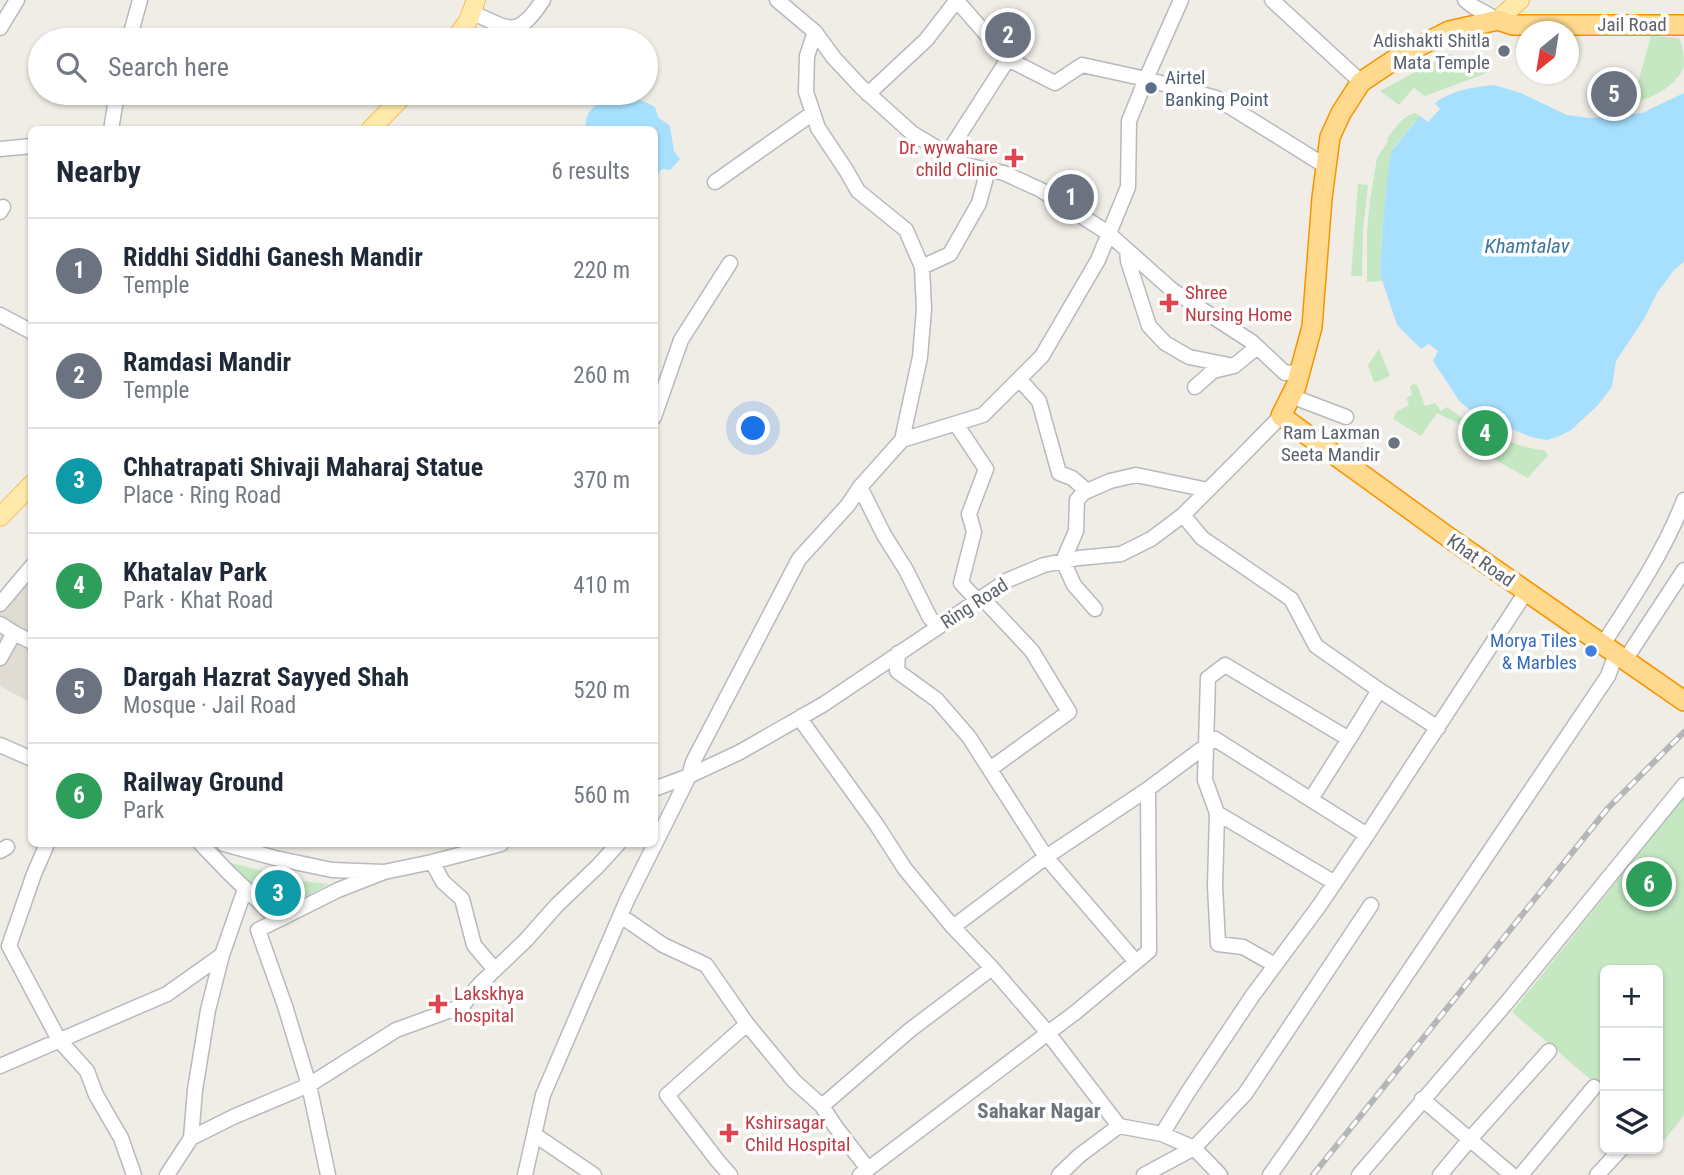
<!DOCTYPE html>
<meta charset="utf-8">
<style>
:root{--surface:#fff;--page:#f2f2f3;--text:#1f2937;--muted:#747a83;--line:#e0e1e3;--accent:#f02c2e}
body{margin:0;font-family:"Roboto Condensed",sans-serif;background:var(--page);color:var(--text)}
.controls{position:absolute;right:21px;bottom:21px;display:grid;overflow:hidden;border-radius:10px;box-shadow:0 2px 5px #0004}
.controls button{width:63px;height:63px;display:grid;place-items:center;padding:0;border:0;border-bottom:2px solid var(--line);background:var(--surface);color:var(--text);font:35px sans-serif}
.compass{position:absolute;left:1516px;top:21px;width:63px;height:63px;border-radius:50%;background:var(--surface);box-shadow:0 2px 5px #0004;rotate:210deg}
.you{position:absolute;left:754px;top:429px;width:24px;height:24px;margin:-18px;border:5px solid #fff;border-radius:50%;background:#1a73e8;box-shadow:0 0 0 10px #1a73e833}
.badge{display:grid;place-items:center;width:46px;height:46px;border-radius:50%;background:var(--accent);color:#fff;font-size:23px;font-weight:700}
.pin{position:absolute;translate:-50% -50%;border:4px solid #fff;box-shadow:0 2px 7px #0006}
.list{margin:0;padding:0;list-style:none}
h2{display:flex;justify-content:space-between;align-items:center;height:91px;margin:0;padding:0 28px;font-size:30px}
h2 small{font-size:23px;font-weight:400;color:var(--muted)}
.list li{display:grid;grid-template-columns:46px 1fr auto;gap:21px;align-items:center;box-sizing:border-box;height:105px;padding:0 28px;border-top:2px solid var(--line)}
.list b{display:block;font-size:26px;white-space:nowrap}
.list p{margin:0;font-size:23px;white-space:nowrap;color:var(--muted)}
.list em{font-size:23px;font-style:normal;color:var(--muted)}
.icon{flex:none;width:38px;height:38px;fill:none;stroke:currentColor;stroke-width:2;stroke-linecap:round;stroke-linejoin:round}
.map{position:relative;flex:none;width:1684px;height:1175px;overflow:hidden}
.search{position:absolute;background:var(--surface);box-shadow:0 2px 5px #0004;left:28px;top:28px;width:630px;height:77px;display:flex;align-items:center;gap:18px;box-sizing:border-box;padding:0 24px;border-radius:38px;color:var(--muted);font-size:26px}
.panel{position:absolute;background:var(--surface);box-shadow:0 2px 5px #0004;left:28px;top:126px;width:630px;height:721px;border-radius:10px}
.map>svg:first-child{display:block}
.education{fill:#e0dcd4}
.green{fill:#c5e8c2}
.water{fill:#a7e0ff}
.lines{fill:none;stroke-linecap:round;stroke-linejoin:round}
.minor-casing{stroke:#b6b9bd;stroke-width:17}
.major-casing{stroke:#f7bd58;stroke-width:20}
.highway-casing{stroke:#f69400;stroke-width:22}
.minor{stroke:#fff;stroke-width:14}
.major{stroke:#ffeaac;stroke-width:18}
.highway{stroke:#ffd98e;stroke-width:19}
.rail-casing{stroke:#b5b6b7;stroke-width:6}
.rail{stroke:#fff;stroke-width:3.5;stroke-dasharray:10;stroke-linecap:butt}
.worship-dot{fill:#6b7280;stroke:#fff;stroke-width:2.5}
.service-dot{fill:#5c6f8a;stroke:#fff;stroke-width:2.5}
.health-dot{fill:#e0444e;stroke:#fff;stroke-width:2.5}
.shop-dot{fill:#3f7fe0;stroke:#fff;stroke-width:2.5}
.labels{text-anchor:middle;stroke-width:7;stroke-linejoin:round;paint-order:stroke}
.street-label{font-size:19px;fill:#5d6267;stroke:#fff}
.worship-label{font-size:19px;fill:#5b616d;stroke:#fff;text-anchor:end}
.service-label{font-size:19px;fill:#4e5e75;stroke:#fff;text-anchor:start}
.health-label{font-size:19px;fill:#be3a42;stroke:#fff;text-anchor:start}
.shop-label{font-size:19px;fill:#366cbe;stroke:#fff;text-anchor:end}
.water-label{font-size:21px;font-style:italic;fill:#3a77a3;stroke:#fff}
.neighbourhood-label{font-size:21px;font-weight:bold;fill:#6e7479;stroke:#fff}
</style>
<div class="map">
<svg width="1684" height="1175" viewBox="0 0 1684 1175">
<rect width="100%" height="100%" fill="#f0ede6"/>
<!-- education -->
<path class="education" d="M31,562V703L0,686V596Z"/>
<!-- green -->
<path class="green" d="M1651,36L1679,38C1683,46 1684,56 1684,66C1679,84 1652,99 1634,102V97Z
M1448,54L1492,71L1425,96L1414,88L1399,105L1380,91Z
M1415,113L1420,116L1392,149L1383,222L1380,274L1383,281L1367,282V231L1370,200L1377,158L1388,141L1387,139C1395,128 1401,117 1415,113Z
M1358,184L1368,185L1363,230L1362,274V276H1351Z
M1379,349L1390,376L1374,383L1368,365Z
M1413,384L1417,385L1425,406L1435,403L1441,411L1447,407C1465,423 1520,450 1544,450L1548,455L1528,478L1488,456L1494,441L1437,413L1421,436L1393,419L1397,411L1409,405L1406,398L1412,395L1410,387Z
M1684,798V1115L1663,1142L1658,1137V970H1605V1092L1512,1012Z
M227,862L302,881L329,884L278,911Z"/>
<!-- water -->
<path class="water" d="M1494,85L1521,93L1567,115L1590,118L1642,113L1684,93V262L1674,270L1657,293L1644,319L1616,361L1612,387L1597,406L1570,431L1557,437L1547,440L1531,437L1477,415L1460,402L1433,361L1438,351L1429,344L1421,349L1397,325L1380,274L1383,222L1389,165L1392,150L1420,116L1428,122L1440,109L1435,103C1454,89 1471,88 1494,85Z
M613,93C628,96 641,99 655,107L658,117L670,126L674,151L680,159L670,170L662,169L655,178L654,130L586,129C583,111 599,102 613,93Z"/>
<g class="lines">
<defs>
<path id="minor" d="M777,0L815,32L834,58L861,87L912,133L965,165L1004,173L1041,190L1108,233L1172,290L1252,342L1285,373L1300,372
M1272,0L1361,82
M1465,0L1474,7L1498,20
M471,12C508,28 516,41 543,0
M0,28L17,0
M815,32L807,56L806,92L818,128L846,170L858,191L906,230L922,267L924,309L920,357L902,440
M129,40L140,0
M1008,59L1055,83L1082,65L1146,79L1216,98L1327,167
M868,94L926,40L957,0
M111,130L117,93
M0,149L32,146
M947,154L1008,59L957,1
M715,182L813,113
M0,212L3,207
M1127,250L1128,261L1149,326L1165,343L1189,357L1234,366L1213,371L1195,387
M922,267L950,254L979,203L988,170
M0,315L32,332
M1234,366L1257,347
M1019,379L1039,401L1059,473L1072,478L1086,490L1077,500L1076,531L1063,561L1074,585L1095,609
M1291,396L1346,417
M654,417L681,340L730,263
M956,424L986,469L969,514L974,532L961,583L977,600L986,602L1032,651L1069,712L990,769
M860,487L884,535L906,570L930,618L939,626
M1085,492L1110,481L1136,475L1208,490
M1183,515L1202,538L1291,599L1316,646L1379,690
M0,604L32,566
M0,624L14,633
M1603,644C1633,598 1664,552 1684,500
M898,653L897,671L937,700L969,737L1046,857L1136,962
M0,658L14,633L32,642
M1625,660L1684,570
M802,716L803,723L876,824L905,869L953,927
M0,745L32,759
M654,789L689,776L740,752L824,704L1008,580L1044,565L1079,558L1121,554L1151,539L1183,515L1239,459L1281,416
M1148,789L1149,951L1076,1012L1048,1033L992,968L953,927L1046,857Z
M1148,789L1215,739L1367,835
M1311,799L1349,739
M1217,813L1335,883
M47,844L34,874L9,946L59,1040L87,1071L96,1095L121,1138L134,1175
M201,844L229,873L278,920
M224,844L275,858L332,870L384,872L432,862L501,844
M0,851L7,847
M432,862L443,882L462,899L474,945L495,970
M621,916L663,945L706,965L747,1024L667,1095L717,1160L730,1175
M222,955L245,889
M1275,965L1243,947L1218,944L1215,886L1217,813L1205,780L1208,678L1225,665L1349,739L1379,690L1438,728
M747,1024L794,1081L822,1106L835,1126L868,1169
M0,1066L167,994L222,955L208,1010L195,1090L191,1138L233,1117L309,1085L396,1030L462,1006L480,984L526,940L557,905L597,867L618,844
M1422,1099L1512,1175
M822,1106L910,1030L992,968
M1162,1134L1188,1092L1253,995L1319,906L1367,835L1522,598L1525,591
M535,1135L594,1175
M167,1175L191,1138
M328,1175L309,1085L285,1006L258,930L338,890L384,872
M525,1175L543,1095L627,900L689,776L693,762L799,559L848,505L860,487L902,440L983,415L1042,356L1098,260L1128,187L1129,121L1146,79L1181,0
M860,1175L1048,1033L1119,1126L1162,1134L1194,1148L1220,1175
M1059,1175L1080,1155L1119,1126
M1144,1175L1194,1148L1245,1094L1371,905
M1270,1175L1301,1131L1608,676L1616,654
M1359,1175L1508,1001L1684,785
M1440,1175L1470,1139L1549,1051
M1521,1175L1594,1087
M1597,1175L1621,1149"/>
<path id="major" d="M1498,20L1520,0
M454,40L468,21L476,0
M370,130L406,93
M0,517L32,484"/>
<path id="highway" d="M1684,25H1513L1498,20L1449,31L1400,56L1361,82L1341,113L1330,137L1322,198L1312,327L1296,386L1281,416L1451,539L1684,701"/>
</defs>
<!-- minor casing -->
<use href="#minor" class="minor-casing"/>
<!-- major casing -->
<use href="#major" class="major-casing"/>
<!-- highway casing -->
<use href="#highway" class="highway-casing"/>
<!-- minor -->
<use href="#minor" class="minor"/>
<!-- major -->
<use href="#major" class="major"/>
<!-- highway -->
<use href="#highway" class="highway"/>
<defs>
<path id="rail" d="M1313,1175L1608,808L1684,732"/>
</defs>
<!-- rail casing -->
<use href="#rail" class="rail-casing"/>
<!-- rail -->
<use href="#rail" class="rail"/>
</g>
<!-- markers -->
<g class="worship-dot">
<circle cx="1504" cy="51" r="7"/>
<circle cx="1394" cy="443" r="7"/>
</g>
<circle class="service-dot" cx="1151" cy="88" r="7"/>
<g class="health-dot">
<path d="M1010.5 147.5h7v7h7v7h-7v7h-7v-7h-7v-7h7z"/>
<path d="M1165.5 292.5h7v7h7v7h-7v7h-7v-7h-7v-7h7z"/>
<path d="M434.5 993.5h7v7h7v7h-7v7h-7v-7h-7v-7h7z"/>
<path d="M725.5 1122.5h7v7h7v7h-7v7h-7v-7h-7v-7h7z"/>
</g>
<circle class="shop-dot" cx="1591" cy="651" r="7"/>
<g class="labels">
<!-- street labels -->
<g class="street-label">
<text x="1632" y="31">Jail Road</text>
<text transform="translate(1481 560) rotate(35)" y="7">Khat Road</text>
<text transform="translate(974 603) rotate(-33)" y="7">Ring Road</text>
</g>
<!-- worship labels -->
<g class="worship-label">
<text x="1490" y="47">Adishakti Shitla<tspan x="1490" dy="22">Mata Temple</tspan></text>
<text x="1380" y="439">Ram Laxman<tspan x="1380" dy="22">Seeta Mandir</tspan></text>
</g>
<!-- service labels -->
<g class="service-label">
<text x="1165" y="84">Airtel<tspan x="1165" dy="22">Banking Point</tspan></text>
</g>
<!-- health labels -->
<g class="health-label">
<text x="998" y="154" text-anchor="end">Dr. wywahare<tspan x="998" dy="22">child Clinic</tspan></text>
<text x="1185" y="299">Shree<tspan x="1185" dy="22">Nursing Home</tspan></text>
<text x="454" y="1000">Lakskhya<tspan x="454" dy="22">hospital</tspan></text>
<text x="745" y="1129">Kshirsagar<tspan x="745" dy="22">Child Hospital</tspan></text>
</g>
<!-- shop labels -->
<g class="shop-label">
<text x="1577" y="647">Morya Tiles<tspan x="1577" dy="22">&amp; Marbles</tspan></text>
</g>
<!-- water labels -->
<g class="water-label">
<text x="1527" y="253">Khamtalav</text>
</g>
<!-- neighbourhood labels -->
<g class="neighbourhood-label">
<text x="1039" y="1118">Sahakar Nagar</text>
</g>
</g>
</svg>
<div class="controls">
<button>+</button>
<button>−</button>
<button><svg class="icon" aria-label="layers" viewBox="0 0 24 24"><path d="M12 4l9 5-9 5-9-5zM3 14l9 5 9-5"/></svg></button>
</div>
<svg class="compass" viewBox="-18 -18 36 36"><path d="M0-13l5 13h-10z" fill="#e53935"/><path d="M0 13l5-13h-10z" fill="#747a83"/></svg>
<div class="you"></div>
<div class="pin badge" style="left:1071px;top:197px;background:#6b7280">1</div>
<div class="pin badge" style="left:1008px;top:35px;background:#6b7280">2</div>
<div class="pin badge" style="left:278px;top:893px;background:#0f9aa8">3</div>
<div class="pin badge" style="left:1485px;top:433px;background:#2e9e5b">4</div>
<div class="pin badge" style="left:1614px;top:94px;background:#6b7280">5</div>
<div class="pin badge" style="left:1649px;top:884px;background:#2e9e5b">6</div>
<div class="search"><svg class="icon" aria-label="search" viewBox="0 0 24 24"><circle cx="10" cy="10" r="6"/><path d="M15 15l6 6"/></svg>Search here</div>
<section class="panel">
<h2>Nearby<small>6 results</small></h2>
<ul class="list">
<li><span class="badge" style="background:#6b7280">1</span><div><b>Riddhi Siddhi Ganesh Mandir</b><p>Temple</p></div><em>220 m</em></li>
<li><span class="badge" style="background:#6b7280">2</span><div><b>Ramdasi Mandir</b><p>Temple</p></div><em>260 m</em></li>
<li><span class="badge" style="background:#0f9aa8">3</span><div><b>Chhatrapati Shivaji Maharaj Statue</b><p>Place · Ring Road</p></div><em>370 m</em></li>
<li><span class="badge" style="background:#2e9e5b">4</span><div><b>Khatalav Park</b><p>Park · Khat Road</p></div><em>410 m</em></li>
<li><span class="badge" style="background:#6b7280">5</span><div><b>Dargah Hazrat Sayyed Shah</b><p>Mosque · Jail Road</p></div><em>520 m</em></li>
<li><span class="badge" style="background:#2e9e5b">6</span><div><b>Railway Ground</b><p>Park</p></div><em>560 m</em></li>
</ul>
</section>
</div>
